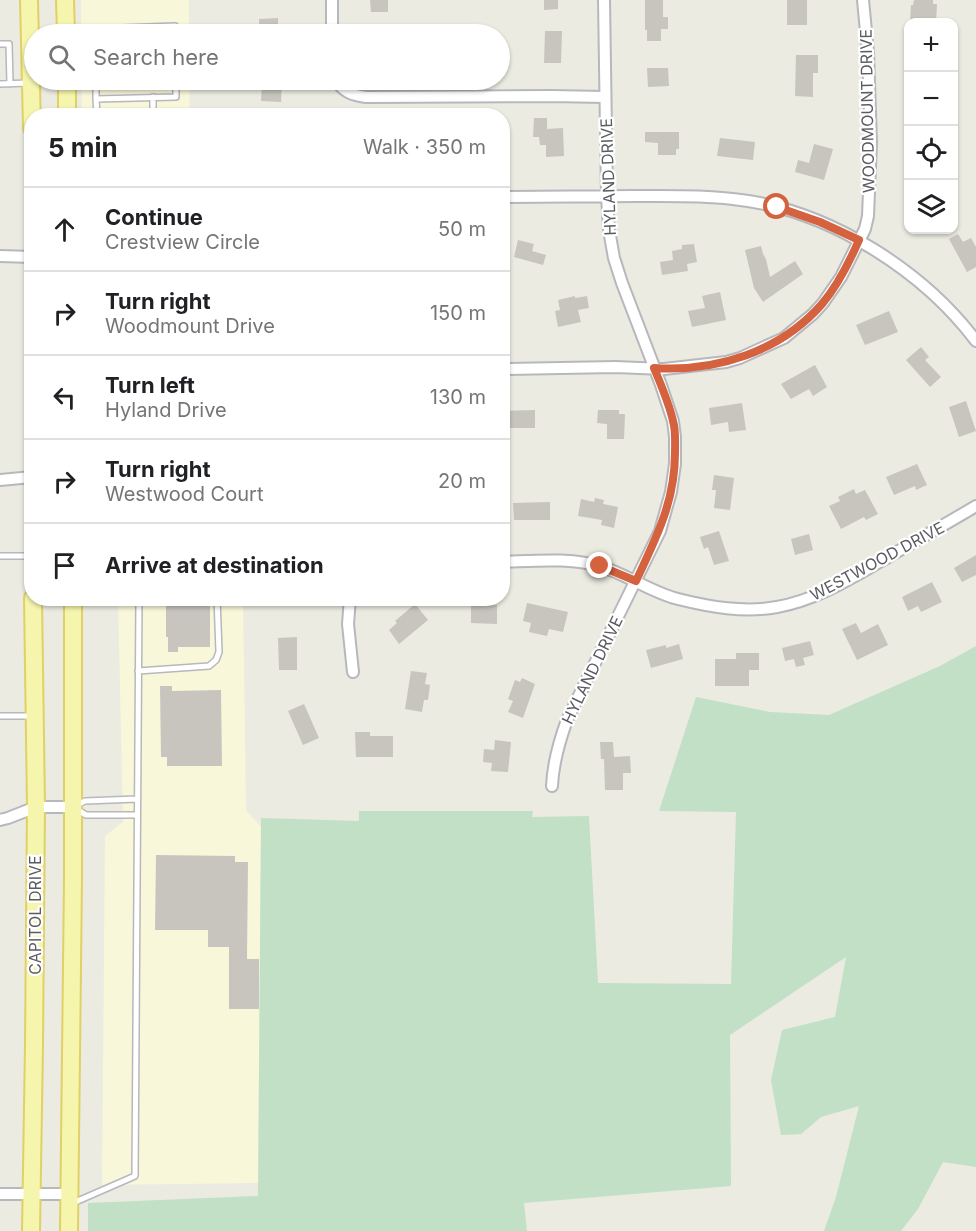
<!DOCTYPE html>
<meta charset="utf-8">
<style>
:root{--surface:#fff;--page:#f6f6f6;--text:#202124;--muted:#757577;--line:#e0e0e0}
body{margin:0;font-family:Inter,sans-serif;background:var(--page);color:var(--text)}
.controls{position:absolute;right:18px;top:18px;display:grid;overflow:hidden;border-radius:12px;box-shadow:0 2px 4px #0004}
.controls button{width:54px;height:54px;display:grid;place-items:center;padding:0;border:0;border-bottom:2px solid var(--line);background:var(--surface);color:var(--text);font:30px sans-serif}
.stop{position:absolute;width:18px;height:18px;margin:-14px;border:4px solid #d4623f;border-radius:50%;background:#fff}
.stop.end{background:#d4623f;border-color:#fff;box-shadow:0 2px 6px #0008}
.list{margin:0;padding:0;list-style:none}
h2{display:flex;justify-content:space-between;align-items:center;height:78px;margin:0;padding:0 24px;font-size:26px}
h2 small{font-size:20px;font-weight:400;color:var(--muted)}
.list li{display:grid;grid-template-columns:39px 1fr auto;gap:18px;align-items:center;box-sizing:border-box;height:84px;padding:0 24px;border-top:2px solid var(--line)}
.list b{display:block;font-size:22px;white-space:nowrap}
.list p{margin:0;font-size:20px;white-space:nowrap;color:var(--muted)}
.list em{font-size:20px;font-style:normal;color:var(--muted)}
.icon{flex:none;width:33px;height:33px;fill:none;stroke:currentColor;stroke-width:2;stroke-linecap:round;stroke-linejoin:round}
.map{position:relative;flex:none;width:976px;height:1231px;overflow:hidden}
.search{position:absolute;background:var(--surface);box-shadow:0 2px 4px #0004;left:24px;top:24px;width:486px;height:66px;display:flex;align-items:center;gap:15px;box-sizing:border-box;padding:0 21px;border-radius:33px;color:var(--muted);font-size:22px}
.panel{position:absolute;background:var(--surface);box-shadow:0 2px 4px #0004;left:24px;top:108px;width:486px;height:498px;border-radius:24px}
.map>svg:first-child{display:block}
.commercial{fill:#f9f7d9}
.green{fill:#c1e0c6}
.building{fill:#c7c5be}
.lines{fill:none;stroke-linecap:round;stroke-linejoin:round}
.lane-casing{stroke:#b7b8bd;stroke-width:8}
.street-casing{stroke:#b7b8bd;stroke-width:14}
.primary-casing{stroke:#e0d166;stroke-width:20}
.lane{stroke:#fff;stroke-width:5}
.street{stroke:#fff;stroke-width:10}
.primary{stroke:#f5f5ad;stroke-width:16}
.route{stroke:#d4623f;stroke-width:8}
.labels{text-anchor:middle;stroke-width:4.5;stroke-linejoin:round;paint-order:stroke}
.street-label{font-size:16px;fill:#5a5c61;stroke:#fff}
</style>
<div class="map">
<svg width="976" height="1231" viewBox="0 0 976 1231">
<rect width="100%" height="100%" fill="#ebebe2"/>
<!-- commercial -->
<path class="commercial" d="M81,0H189V34H81Z
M81,80H189L190,115H82Z
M118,599H243L246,810L261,827L258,1183L102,1185L105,836L123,822Z"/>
<!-- green -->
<path class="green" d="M976,646V1167L943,1162L918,1209L901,1231H824L836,1197L859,1106L821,1117L801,1134L781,1135L771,1080L782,1030L835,1017L846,957L730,1035L731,1186L524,1203L527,1231H88V1203L258,1196L261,818L359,821V811H533L532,817L589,816L598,983L731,984L736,812L659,811L696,697L770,712L829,715L940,666Z"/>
<!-- building -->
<path class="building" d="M370,0H388V12H371Z
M544,0H558V9L544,10Z
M645,0H663V17H668V29H661V41H647V30H645Z
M787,0H807V25H787Z
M914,0H933V4H937L936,22H910L911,5H913Z
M278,18V34H259V19Z
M545,31H562L561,63H544Z
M796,55H818V73H813V97L795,96Z
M647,68H668L669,86L648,87Z
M262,80H282L281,102L261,101Z
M534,118H547V129L563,128L564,156L546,157V145H540L539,137H533Z
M645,132H679V149H676V155H658V143L645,142Z
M720,138L755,142L753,160L717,156Z
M814,144L833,149L824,180L795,172L798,160L809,163Z
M958,234L963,242L971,238L976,247V267L967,272L949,239Z
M518,240L534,244L532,251L546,255L543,265L514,257Z
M694,244L697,262L687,264L688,271L662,275L660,262L673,260L672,251L682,249V245Z
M761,246L763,254L766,259L770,277L795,261L803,274L763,302L754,288L745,250Z
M720,292L726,320L692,327L688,311L705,308L702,296Z
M575,296V298L587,296L589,308L578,310L581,322L558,327L555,311L560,310L558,300Z
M889,311L898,332L865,345L856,325Z
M921,347L929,357L925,360L941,377L930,387L906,360Z
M815,365L827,387L813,396L809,389L791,399L781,384Z
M966,401L976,431L959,437L949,407Z
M742,403L746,430L729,432L728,422L711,425L709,408Z
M535,410V428H502V411Z
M598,410H619V414H625L624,439H607V424L597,423Z
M917,464L927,485L916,490L915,486L894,495L886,477Z
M714,475L734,478L730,510L714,508L716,490H712Z
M854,489L856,494L865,490L878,514L866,520L864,517L841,529L829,506L840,501L838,497Z
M595,498L604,500L603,504L618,507L614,528L601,525L602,520L578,516L581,499L594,502Z
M550,502V520H514L513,503Z
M719,531L729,561L714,565L708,547L704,549L700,537Z
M809,534L813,550L795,555L791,539Z
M976,555V575L962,582L954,568Z
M932,582L942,602L921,612L918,606L908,611L902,597Z
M166,598H210V647H178V652H168V637H166Z
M527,603L568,612L563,632L549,629L547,636L529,632L531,623L523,621Z
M415,604L428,620L399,644L389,630L397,623L395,621Z
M471,605H497V624L471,623Z
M856,623L861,633L878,624L888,645L857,660L842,629Z
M297,637V670H279L278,638Z
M810,641L814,655L803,658L805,665L796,667L794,659L785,661L782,648Z
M679,644L683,659L651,668L646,650L666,645V648Z
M736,653H759V670H749V686H715V659H736Z
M411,671L427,673L425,684L430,685L428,700H424L422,712L405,709Z
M522,678L535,684L523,718L508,712L513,701L508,699L515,680L520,682Z
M160,686H172V691L221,690L222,766H167V757H161Z
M304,704L319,738L303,745L288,711Z
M355,732H370V736H393V757H356Z
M495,740L511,742L508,772L491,771L492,763L483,762L484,749L494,750Z
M600,742H613L614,757L630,756L631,773H623V790H605L604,759H601Z
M156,855L235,856V862H248L247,959H259V1009H229V947H208V930H155Z"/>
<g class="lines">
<defs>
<path id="lane" d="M67,30L175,26V34
M0,44H9L10,84
M96,80V99
M0,84L29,83
M153,97V116
M97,116L96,99L176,97V80
M0,556H32
M138,671L209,666L216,660L219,652L217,598
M0,716H33
M137,799L85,801L73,807L86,815H137
M73,1203L135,1176L139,598"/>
<path id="street" d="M332,0V34
M336,80C343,92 352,95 366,97L551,96L605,97
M502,197C547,197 591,196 635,196C672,196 711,195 748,201C834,214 924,272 976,341
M0,256L32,257
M502,369L615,367L664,369L726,362L740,358L784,338L813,314L823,303L841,277L865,229L868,216L871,143L868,52L863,0
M0,480L32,477
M502,562C534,561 572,557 602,567C628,575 651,592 678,599C710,607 744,613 777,607C817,600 851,578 885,559C915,541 946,524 976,506
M350,598L348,624L353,672
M552,786C553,762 559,742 567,720L660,531L671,492L675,464V437L673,421L661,385L622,283L614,258L609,230L607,196L604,0
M0,820L8,818L36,807H73
M0,1194H69"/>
<path id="primary" d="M29,0L32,128
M65,0L66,34
M67,80V116
M31,1231L34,1045L36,807L33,598
M69,1231L73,879V598"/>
</defs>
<!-- lane casing -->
<use href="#lane" class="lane-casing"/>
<!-- street casing -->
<use href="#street" class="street-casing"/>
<!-- primary casing -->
<use href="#primary" class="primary-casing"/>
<!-- lane -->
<use href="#lane" class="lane"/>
<!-- street -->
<use href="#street" class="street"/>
<!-- primary -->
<use href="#primary" class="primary"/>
</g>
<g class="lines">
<!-- route -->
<path class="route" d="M600,566L636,581C656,538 675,502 675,453C675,442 676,431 673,421C669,403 661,385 654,368C716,372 780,352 822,304C838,285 849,263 859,240L820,222L777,207"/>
</g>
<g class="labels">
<!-- street labels -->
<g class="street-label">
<text transform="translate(867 111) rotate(-91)" y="6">WOODMOUNT DRIVE</text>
<text transform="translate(608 177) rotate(-92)" y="6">HYLAND DRIVE</text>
<text transform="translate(877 561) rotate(-28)" y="6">WESTWOOD DRIVE</text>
<text transform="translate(592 670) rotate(-64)" y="6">HYLAND DRIVE</text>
<text transform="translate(35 915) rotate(-90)" y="6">CAPITOL DRIVE</text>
</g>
</g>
</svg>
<div class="controls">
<button>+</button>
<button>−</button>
<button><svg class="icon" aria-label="locate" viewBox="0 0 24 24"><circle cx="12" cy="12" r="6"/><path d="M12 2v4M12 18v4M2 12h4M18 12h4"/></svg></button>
<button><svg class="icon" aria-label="layers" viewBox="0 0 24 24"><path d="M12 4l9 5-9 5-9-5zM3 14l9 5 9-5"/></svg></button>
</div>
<div class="stop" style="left:777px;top:207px"></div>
<div class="stop end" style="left:600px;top:566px"></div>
<div class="search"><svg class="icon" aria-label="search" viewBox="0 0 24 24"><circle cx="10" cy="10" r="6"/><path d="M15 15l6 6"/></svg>Search here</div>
<section class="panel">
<h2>5 min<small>Walk · 350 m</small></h2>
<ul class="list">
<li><svg class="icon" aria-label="ahead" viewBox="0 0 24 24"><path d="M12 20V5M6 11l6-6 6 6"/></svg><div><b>Continue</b><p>Crestview Circle</p></div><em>50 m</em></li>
<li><svg class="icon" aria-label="right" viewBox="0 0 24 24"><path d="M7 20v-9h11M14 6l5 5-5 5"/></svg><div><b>Turn right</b><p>Woodmount Drive</p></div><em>150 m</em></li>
<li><svg class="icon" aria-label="left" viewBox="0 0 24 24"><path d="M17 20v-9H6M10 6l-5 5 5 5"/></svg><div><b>Turn left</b><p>Hyland Drive</p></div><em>130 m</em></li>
<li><svg class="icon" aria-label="right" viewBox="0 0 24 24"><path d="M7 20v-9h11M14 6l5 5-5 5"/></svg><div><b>Turn right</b><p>Westwood Court</p></div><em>20 m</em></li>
<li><svg class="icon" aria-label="arrive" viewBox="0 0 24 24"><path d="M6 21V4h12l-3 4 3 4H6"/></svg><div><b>Arrive at destination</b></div></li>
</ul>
</section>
</div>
